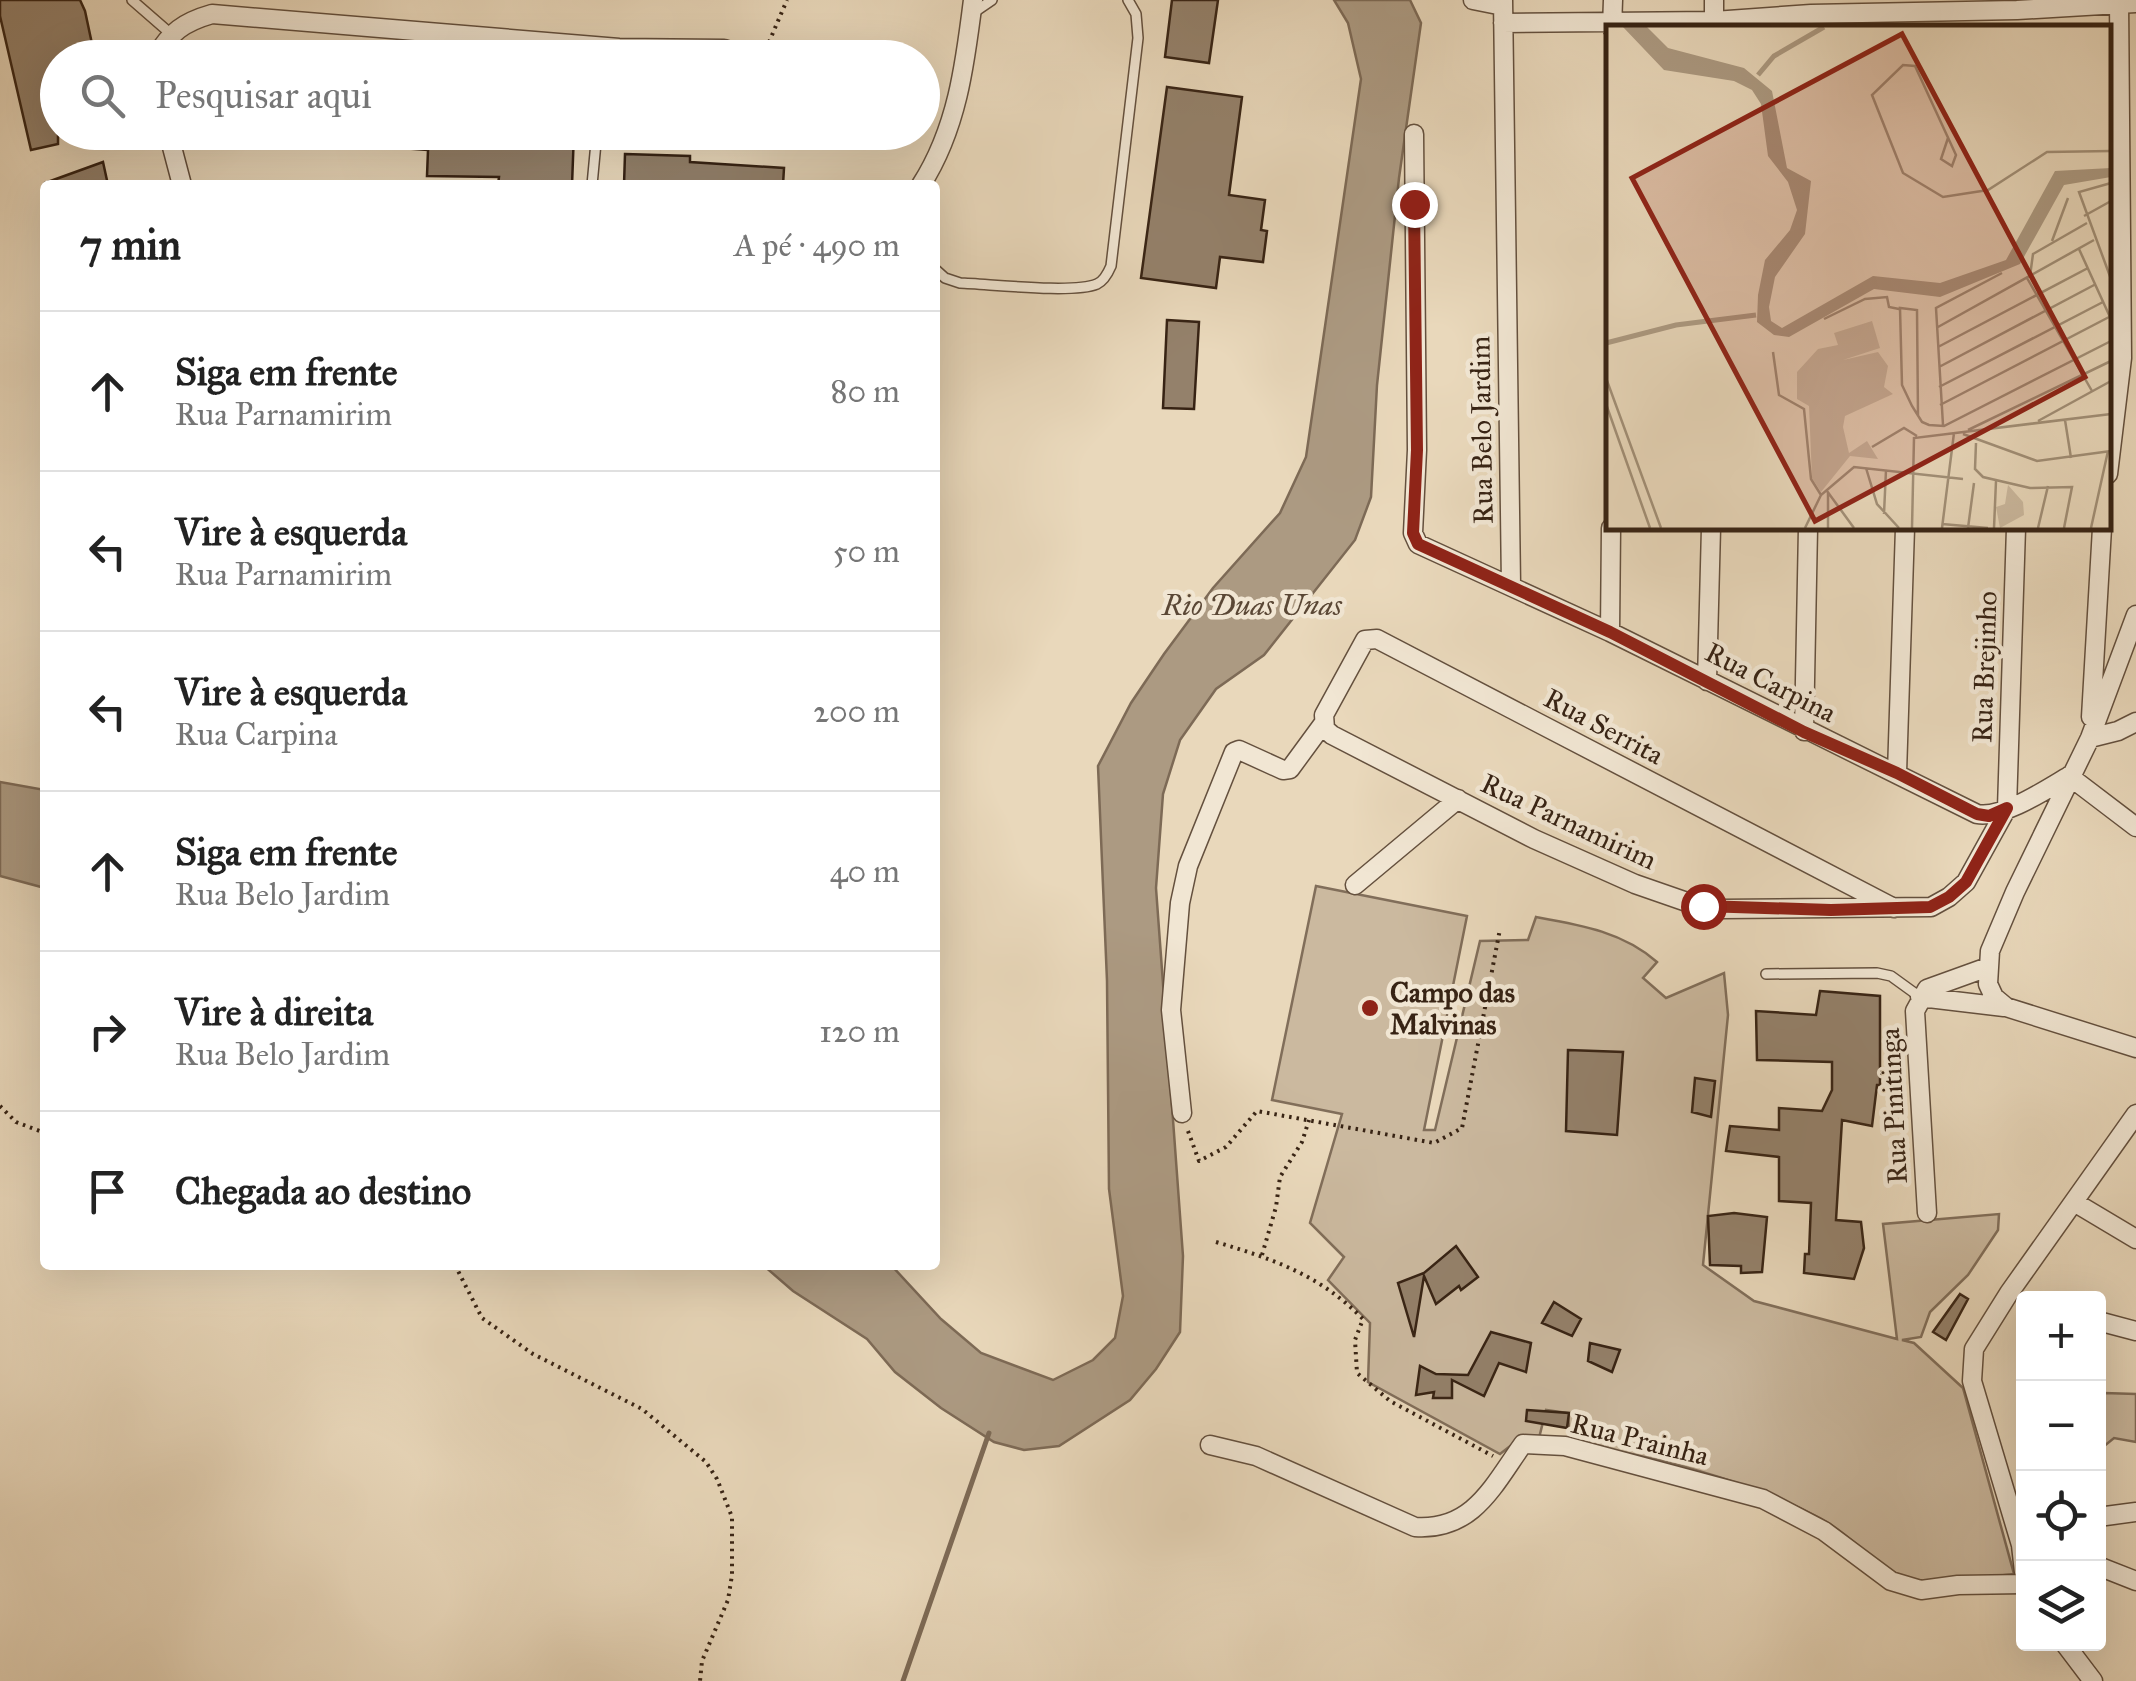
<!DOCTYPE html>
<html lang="pt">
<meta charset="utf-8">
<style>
:root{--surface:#fff;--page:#f6f6f6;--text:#222;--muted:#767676;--line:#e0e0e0}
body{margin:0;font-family:"IM FELL Great Primer",serif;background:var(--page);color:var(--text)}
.controls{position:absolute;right:30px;bottom:30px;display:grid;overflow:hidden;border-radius:10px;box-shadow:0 10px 40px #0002}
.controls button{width:90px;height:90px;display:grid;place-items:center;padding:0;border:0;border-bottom:2px solid var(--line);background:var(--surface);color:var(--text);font:50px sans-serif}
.stop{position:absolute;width:30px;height:30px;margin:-22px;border:8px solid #8f2418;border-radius:50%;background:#fff}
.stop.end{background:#8f2418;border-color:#fff;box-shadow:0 2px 10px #0008}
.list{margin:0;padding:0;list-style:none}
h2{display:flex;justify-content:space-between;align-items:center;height:130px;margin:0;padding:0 40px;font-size:42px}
h2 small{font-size:32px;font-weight:400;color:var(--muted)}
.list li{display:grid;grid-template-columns:65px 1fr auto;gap:30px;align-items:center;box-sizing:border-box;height:160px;padding:0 40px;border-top:2px solid var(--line)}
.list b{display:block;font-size:38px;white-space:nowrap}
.list p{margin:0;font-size:32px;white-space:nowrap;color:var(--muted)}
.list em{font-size:32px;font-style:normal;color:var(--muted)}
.icon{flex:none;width:55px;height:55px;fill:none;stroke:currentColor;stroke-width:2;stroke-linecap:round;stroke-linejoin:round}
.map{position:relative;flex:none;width:2136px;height:1681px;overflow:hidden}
.search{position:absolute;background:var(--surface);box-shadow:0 10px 40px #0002;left:40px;top:40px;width:900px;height:110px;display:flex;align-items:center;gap:25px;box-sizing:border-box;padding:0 35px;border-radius:55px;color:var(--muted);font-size:38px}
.panel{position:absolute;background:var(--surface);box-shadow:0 10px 40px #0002;left:40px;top:180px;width:900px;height:1090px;border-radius:10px}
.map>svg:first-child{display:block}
.green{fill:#cbb99f;stroke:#816e5a;stroke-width:2.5}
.water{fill:#ac9a82;stroke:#7d6a56;stroke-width:2.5}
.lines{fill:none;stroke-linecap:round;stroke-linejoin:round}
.stream{stroke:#7d6a56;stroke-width:5}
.building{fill:#94816b;stroke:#372314;stroke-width:2.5}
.lane-casing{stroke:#64503e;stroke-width:12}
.street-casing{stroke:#64503e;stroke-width:21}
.path{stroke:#372314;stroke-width:4;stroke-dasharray:2.5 5;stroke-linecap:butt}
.lane{stroke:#f1e6d3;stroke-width:9}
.street{stroke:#f1e6d3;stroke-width:18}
.route{stroke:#8f2418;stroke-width:12}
.poi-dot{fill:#8f2418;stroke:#f1e6d3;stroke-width:4}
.labels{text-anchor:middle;stroke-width:9;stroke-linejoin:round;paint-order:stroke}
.street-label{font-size:28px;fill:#372314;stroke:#f1e6d3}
.poi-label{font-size:28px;font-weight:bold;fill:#372314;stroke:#f1e6d3;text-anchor:start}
.water-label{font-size:30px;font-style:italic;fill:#5a4735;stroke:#f1e6d3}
.inset-river{fill:none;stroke:#ac9a82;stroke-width:5}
.inset-road{fill:none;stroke:#a29078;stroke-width:2.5}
.view{fill:#8f2418;fill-opacity:0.15;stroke:#8f2418;stroke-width:5}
.inset-edge{fill:none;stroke:#372314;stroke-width:5}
</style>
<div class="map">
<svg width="2136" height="1681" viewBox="0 0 2136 1681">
<rect width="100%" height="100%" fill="#e9d8bb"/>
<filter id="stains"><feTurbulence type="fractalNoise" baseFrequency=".002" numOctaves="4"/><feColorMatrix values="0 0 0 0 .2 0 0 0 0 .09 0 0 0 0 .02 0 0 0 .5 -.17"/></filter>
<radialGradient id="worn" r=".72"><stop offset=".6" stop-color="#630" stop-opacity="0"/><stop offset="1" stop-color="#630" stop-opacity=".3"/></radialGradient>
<!-- green -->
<path class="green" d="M1316,886L1467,916L1424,1130H1435L1480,941L1528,940L1536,917C1581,925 1623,932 1657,962L1643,978L1666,998L1724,973L1728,1015L1703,1265L1754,1301L1897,1339L1883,1224L1999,1214L1998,1230L1968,1275L1930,1312L1921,1337L1902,1340L1914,1343L1963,1388L2014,1574C1991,1576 1935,1587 1915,1581C1877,1570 1854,1536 1820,1518C1743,1478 1655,1457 1570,1442L1568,1413L1546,1410L1539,1438L1518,1440L1500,1454L1368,1382L1370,1323L1328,1280L1344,1257L1310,1223L1342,1114L1272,1100Z
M2104,1393L2136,1394V1442L2114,1438L2103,1447C2092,1433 2100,1409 2104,1393Z"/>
<!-- water -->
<path class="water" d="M1334,0H1410L1421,23L1399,178L1377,385L1371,497L1355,540L1264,655L1216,689L1180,740L1163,794L1156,888L1183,1256L1180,1332L1156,1369L1130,1400L1059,1446L1024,1450L994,1442L941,1408L895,1372L867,1339L793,1291L763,1265H891L941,1319L981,1353L1053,1380L1093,1360L1115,1338L1123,1296L1109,1189L1107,981L1098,766L1131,703L1164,654L1213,588L1280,513L1306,457L1361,79L1348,23Z
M0,782L45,790V888L0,876Z"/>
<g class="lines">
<!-- stream -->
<path class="stream" d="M903,1681L989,1433"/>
</g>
<!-- building -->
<path class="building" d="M0,0H80L85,11L95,58H58V144L31,150L0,16Z
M1172,0H1218L1209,63L1165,57Z
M1167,87L1242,97L1229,195L1265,200L1261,230L1267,231L1263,262L1220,257L1216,288L1141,278Z
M334,132H574L572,185H498L499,177L427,176L428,150L334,143Z
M625,154L690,156V162L784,168L783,185H624Z
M103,162L108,185H45V183Z
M1167,320L1199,322L1194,409L1163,408Z
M1820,991L1880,996V1085H1877L1872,1126L1842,1120L1836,1220L1861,1222L1864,1248L1854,1279L1804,1273L1805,1254H1809L1811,1203L1779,1201V1157L1726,1151L1730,1126L1779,1130V1108L1822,1111L1832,1090V1062L1757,1060L1756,1011L1816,1015Z
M1568,1050L1623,1052L1617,1135L1566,1131Z
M1695,1078L1715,1081L1711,1117L1692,1112Z
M1734,1213L1767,1217L1762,1272L1741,1273V1266L1710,1265L1708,1216Z
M1456,1246L1478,1277L1461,1290L1459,1286L1436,1304L1424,1276L1414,1337L1398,1283L1424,1273Z
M1960,1294L1968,1299L1946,1340L1933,1332Z
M1554,1302L1581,1319L1572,1336L1542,1323Z
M1491,1332L1531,1343L1526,1372L1499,1363L1484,1396L1452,1380V1398H1433L1434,1392L1416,1395L1420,1366L1436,1374L1468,1375Z
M1590,1343L1620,1350L1612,1372L1588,1361Z
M1527,1410L1569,1413L1567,1428L1526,1421Z"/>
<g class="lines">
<defs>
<path id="lane" d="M132,0L171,34
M973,13L992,0
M592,185L597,132
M935,269L945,278L960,283C990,284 1073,294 1097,284C1104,281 1108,273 1111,266L1138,38L1136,14L1128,0
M1766,974L1877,973L1891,976L1920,997"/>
<path id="street" d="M1473,0L1503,6
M1503,0L1511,585
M1714,0V28
M1503,23L1714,21L1811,14L2017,10L2136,3
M1612,28L1613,0
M155,58C170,32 184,22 212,14L619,48L724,49L751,58
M168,132L182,185
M704,132L728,136L745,132
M1414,134L1417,450L1413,533L1418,544L1610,632L1977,814C2002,819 2047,789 2069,776
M921,185C957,129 965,65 973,0
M2108,474L2122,358L2119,0
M2136,615L2090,738L2015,892L1990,951L1988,984L1994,997L2006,1007L2136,1048
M1610,632L1611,528
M1707,681L1711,528
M2091,717L2102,528
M1804,731L1808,528
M2090,738L2118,731L2136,722
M1897,773L1905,528
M2069,776L2136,827
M1355,885L1458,799
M1894,908L1377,639L1365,640L1324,715L1325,729L1332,735L1534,839L1635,884L1684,901L1722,909L1931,907L1949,897L1966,882L2007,808L2016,528
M1920,997L2004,1007
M1182,1113L1171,1010L1180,903L1188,866L1234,752L1239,750L1283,770L1290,769L1323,724
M2074,1202L2136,1239
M1927,1213L1915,1011L1927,989L1988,967
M2098,1321L2136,1331
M1210,1445L1256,1456L1415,1527C1473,1531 1493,1486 1523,1444L1565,1446L1763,1499L1824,1531L1891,1581L1921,1590L1958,1585L2024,1584
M2098,1517L2136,1512
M2098,1566L2136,1581
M2024,1572L2021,1545L1972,1381L1974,1349L2009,1293L2136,1114
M2065,1644L2093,1681"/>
</defs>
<!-- lane casing -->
<use href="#lane" class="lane-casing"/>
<!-- street casing -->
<use href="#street" class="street-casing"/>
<!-- path -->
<path class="path" d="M766,49L787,0
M0,1106L16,1122L45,1133
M1188,1131L1199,1161L1226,1147L1257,1111L1434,1143L1462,1128L1500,929
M1216,1242C1273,1259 1320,1275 1363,1319L1355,1340L1357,1373L1390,1401L1493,1456
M1262,1255L1276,1207L1280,1177L1302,1142L1309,1120
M455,1265L482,1318L533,1354L642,1409L706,1462L717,1479L732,1517V1575L728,1600L702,1661L700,1681"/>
<!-- lane -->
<use href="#lane" class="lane"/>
<!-- street -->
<use href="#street" class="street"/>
</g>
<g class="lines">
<!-- route -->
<path class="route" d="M1414,204L1417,450L1413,533L1418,544L1610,632L1804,732L1897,773L1977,814L1989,816L2007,808L1966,882L1949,897L1930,907L1831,910L1703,906"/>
</g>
<!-- markers -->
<circle class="poi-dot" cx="1370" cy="1008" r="10"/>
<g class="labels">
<!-- street labels -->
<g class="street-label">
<text transform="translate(1481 430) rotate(-91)" y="10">Rua Belo Jardim</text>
<text transform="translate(1984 667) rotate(-88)" y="10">Rua Brejinho</text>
<text transform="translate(1771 682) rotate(27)" y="10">Rua Carpina</text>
<text transform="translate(1604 726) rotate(28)" y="10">Rua Serrita</text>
<text transform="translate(1569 821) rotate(25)" y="10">Rua Parnamirim</text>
<text transform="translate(1893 1106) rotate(-93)" y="10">Rua Pinitinga</text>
<text transform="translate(1640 1439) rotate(14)" y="10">Rua Prainha</text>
</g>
<!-- poi labels -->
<g class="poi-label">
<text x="1390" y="1002">Campo das<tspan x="1390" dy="32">Malvinas</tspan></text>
</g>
<!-- water labels -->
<g class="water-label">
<text x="1252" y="615">Rio Duas Unas</text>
</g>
</g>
<!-- overview -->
<g transform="translate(1606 25)">
<rect width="505" height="505" fill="#e9d8bb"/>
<path d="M266,296L274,323L237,335L272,327L282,341L278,362L287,369L239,391L237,402L243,428L261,416L272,434L244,431L215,467L206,453L203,381L191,374V347L212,324L232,320L228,308ZM402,460L417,477L418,490L394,503L390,482L399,479Z" fill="#cbb99f"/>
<path d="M17,2H41L62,23L138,43L166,66L181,143L205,156L199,209L169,252L163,282L165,296L176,303L267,251L334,258L400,235L449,146L505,143V152L458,160L414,239L334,272L268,264L183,312L168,310L151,297L152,270L159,235L184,205L191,185L182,157L162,131L155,79L146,65L128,56L58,45Z" fill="#ac9a82"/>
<path class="inset-river" d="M152,50L168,31L218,2M0,318L70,300L150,290"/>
<path class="inset-road" d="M342,113L335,134L346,141L350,130L309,41L297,40L266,70L297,148L337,172L382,165L441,127L505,126M505,158L473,167L505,254M478,191L505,176M446,216L462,173M473,224L504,292M424,251L427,229L481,198M421,253L486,366M218,294L259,274L281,272L283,282L293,284M332,302L488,215M332,322L482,243M167,327L173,370L198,384L205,454L215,470M333,342L490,259M0,353L55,503M333,362L497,277M0,379L44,503M334,380L505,291M312,391L311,285L294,283L296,360L306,381L316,397L323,400L338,401L505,316M459,395L465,433M432,396L505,356M337,400L330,283L396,248M362,405L505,336M357,409L431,436L505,426M370,418L369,444L377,452L424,463L466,462L458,503M266,422L298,403L311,411M260,443L271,479L293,503M221,466L248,503M222,467V503M278,489L280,445M336,499L382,503M199,503L215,470L248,442L357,454M306,503L308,413L505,389M336,503L348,408M362,503L368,458M388,503L390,456M432,503L442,461M485,503L502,426"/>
<path class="view" d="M296,9L479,352L209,496L26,153Z"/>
<rect width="505" height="505" class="inset-edge"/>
</g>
<rect width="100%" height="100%" filter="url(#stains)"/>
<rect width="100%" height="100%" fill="url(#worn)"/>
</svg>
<div class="controls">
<button>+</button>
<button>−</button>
<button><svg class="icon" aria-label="locate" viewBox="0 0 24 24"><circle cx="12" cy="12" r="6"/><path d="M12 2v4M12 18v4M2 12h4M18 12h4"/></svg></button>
<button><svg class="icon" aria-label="layers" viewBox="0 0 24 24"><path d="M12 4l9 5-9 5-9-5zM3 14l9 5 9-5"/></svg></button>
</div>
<div class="stop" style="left:1703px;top:906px"></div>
<div class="stop end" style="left:1414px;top:204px"></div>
<div class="search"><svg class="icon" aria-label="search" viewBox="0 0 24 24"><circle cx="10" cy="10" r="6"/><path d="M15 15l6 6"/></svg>Pesquisar aqui</div>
<section class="panel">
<h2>7 min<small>A pé · 490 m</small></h2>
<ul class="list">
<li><svg class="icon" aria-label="ahead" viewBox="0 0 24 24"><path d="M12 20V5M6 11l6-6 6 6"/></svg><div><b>Siga em frente</b><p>Rua Parnamirim</p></div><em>80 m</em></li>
<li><svg class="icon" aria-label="left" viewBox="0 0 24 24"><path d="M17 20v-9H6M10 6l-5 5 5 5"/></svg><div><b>Vire à esquerda</b><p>Rua Parnamirim</p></div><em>50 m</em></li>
<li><svg class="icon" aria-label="left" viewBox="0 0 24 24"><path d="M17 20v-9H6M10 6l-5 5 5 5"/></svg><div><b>Vire à esquerda</b><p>Rua Carpina</p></div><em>200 m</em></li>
<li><svg class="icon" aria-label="ahead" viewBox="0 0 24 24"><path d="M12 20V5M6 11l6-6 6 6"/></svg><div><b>Siga em frente</b><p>Rua Belo Jardim</p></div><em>40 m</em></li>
<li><svg class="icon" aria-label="right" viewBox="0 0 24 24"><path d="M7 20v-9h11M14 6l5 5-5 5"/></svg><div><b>Vire à direita</b><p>Rua Belo Jardim</p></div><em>120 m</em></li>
<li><svg class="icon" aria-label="arrive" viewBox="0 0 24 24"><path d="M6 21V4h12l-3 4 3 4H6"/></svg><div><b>Chegada ao destino</b></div></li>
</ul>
</section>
</div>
